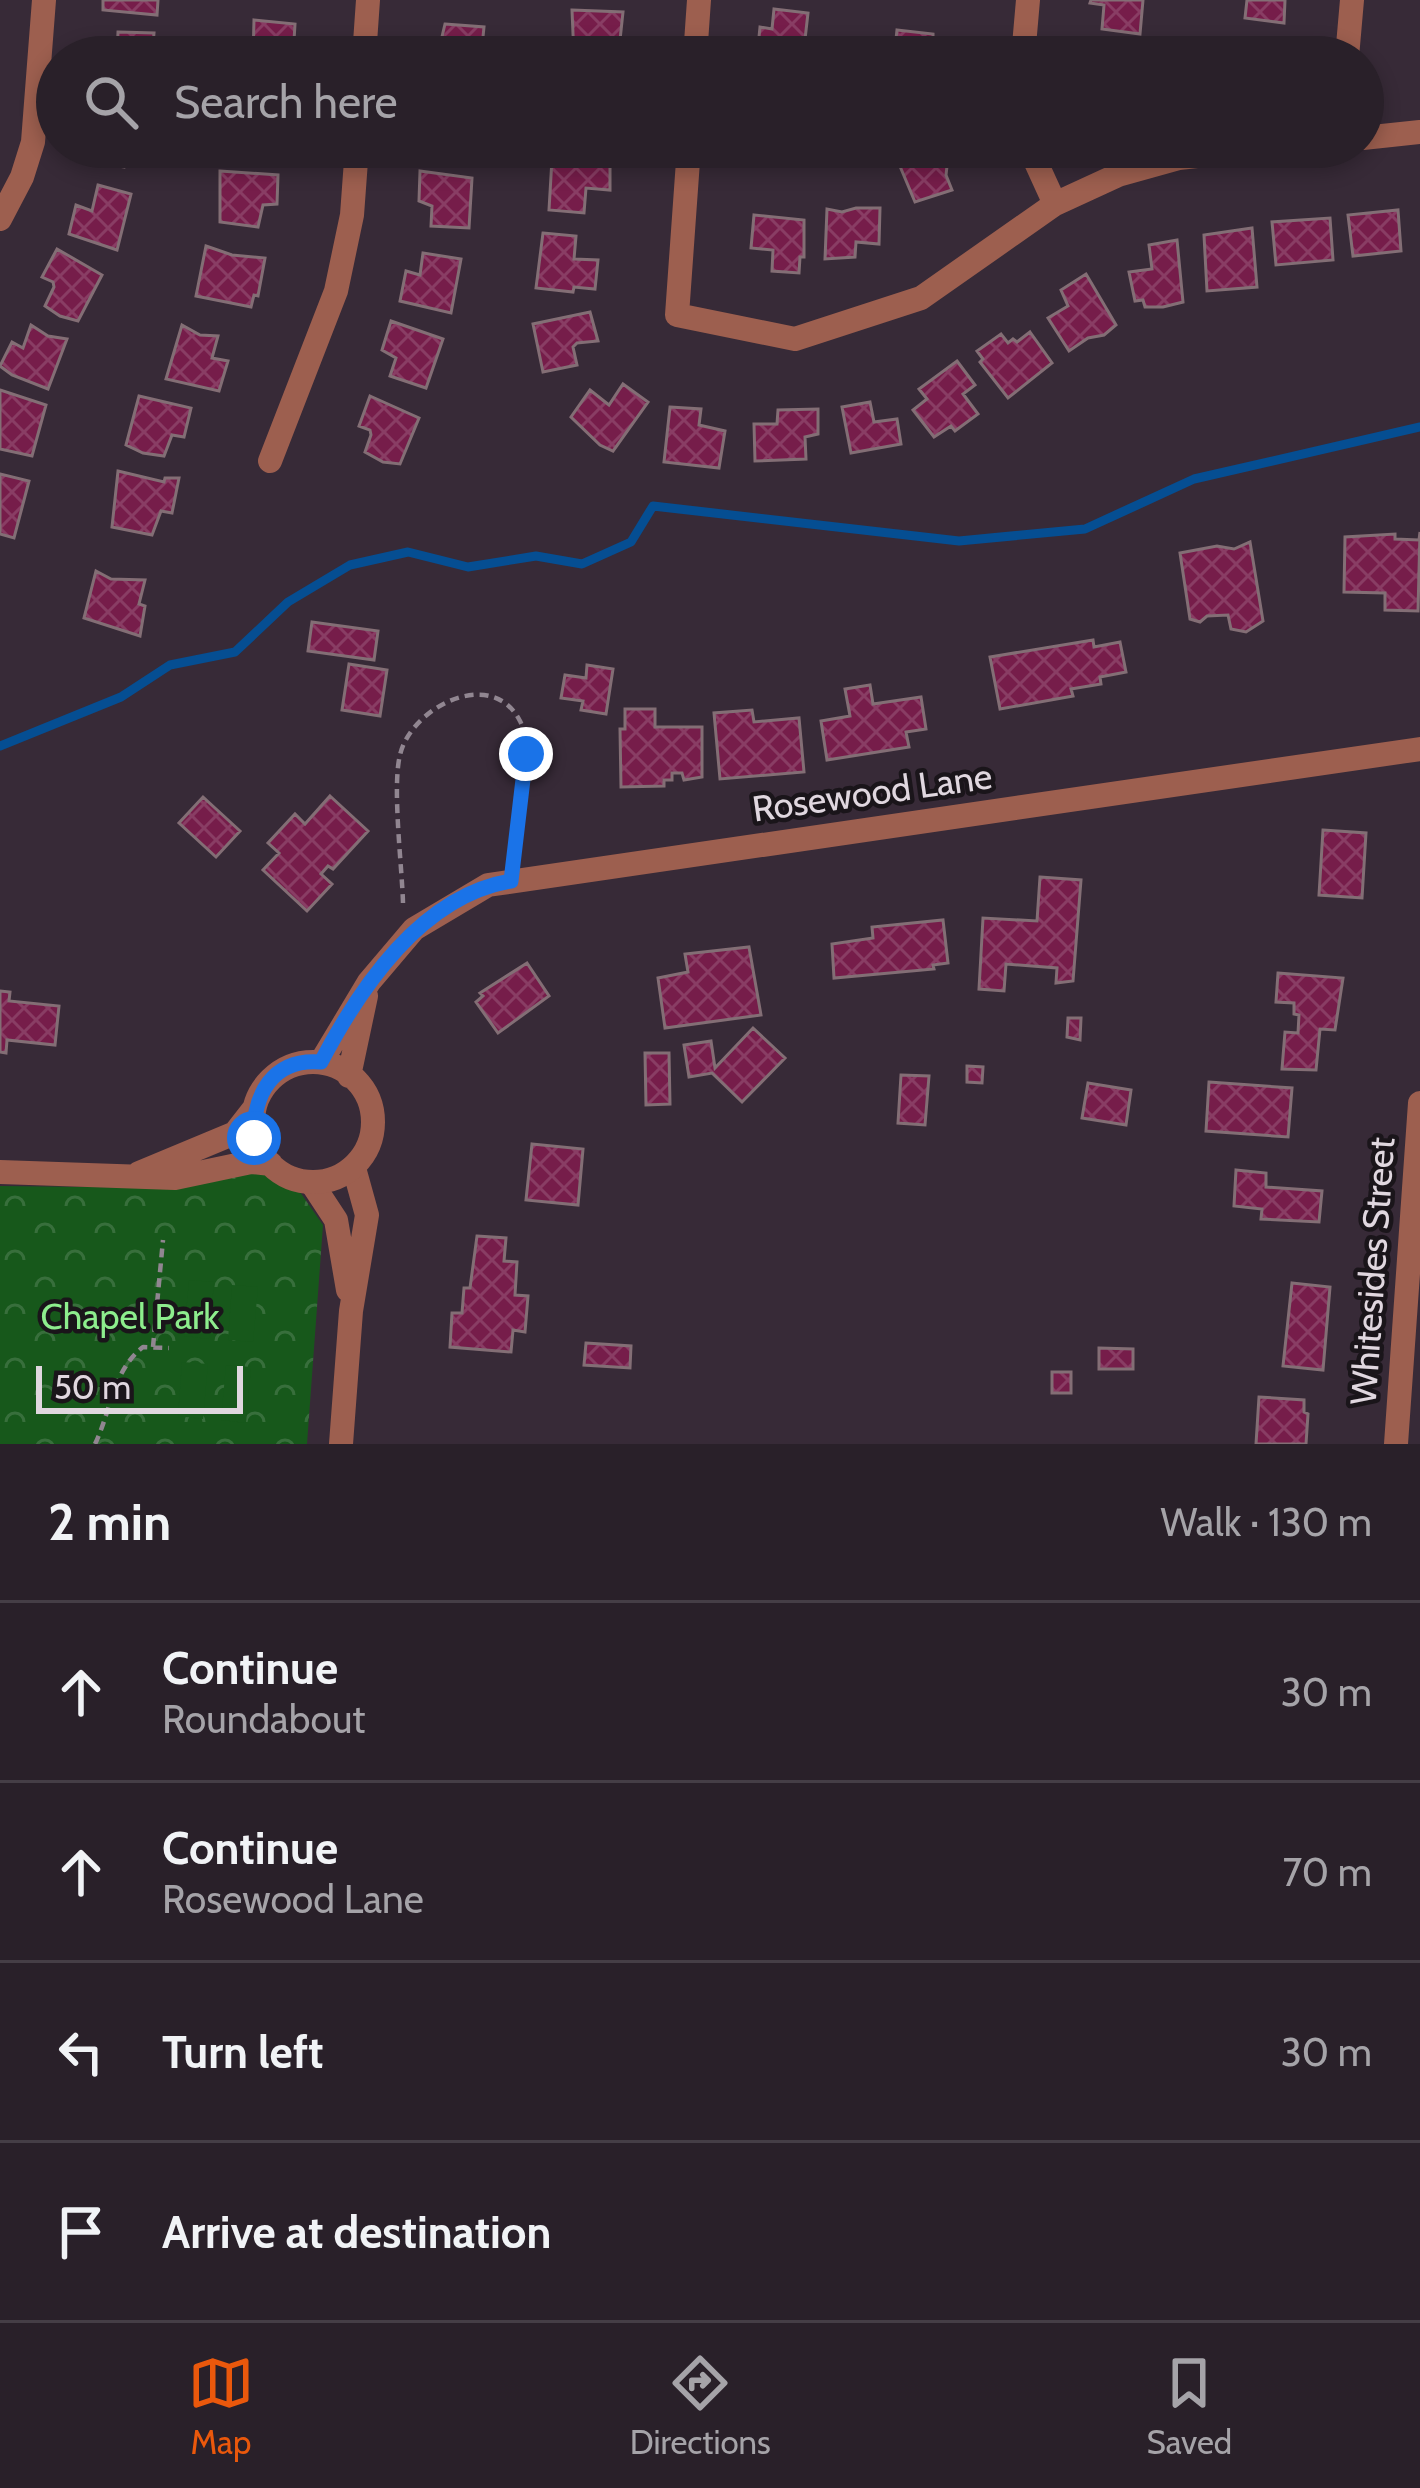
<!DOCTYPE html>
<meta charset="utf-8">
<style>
:root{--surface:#292029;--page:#312831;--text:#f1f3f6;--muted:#a5a3a8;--line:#453e46;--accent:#ea580c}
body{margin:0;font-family:Cabin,sans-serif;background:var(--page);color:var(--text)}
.scale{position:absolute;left:36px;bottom:30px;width:207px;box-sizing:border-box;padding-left:12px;border:6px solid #e0d7df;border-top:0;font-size:33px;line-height:42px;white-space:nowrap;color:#e0d7df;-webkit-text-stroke:9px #1a151a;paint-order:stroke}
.stop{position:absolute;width:36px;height:36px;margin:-27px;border:9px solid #1a73e8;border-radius:50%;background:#fff}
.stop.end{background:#1a73e8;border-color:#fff;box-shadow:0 3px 12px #0008}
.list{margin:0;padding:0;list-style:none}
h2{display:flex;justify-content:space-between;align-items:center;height:156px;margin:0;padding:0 48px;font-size:51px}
h2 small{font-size:39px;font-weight:400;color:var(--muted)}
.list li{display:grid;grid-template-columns:78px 1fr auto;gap:36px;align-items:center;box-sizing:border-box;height:180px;padding:0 48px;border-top:3px solid var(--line)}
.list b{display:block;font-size:45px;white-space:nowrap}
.list p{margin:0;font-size:39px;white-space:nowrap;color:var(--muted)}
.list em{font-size:39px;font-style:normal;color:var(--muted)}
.icon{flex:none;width:66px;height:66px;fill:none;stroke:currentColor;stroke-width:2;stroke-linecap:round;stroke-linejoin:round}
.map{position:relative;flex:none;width:1420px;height:1444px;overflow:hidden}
.search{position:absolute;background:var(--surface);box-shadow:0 6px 18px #0003;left:36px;right:36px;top:36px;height:132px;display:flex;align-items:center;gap:30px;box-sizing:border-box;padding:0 42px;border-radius:66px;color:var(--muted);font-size:45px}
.sheet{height:876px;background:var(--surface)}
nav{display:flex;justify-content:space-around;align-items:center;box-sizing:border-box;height:168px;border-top:3px solid var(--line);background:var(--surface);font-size:33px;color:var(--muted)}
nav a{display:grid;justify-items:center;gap:6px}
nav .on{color:var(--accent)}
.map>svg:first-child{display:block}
.park{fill:url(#park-crowns)}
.garden{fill:#17581b}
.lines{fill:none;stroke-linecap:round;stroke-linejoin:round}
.stream{stroke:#054e92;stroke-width:9}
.building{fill:url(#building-cross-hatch);stroke:#836e75;stroke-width:3}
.path{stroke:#918691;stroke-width:4.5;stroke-dasharray:9 6;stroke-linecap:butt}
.minor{stroke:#9d5f4f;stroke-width:24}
.tertiary{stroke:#9d5f4f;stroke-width:24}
.route{stroke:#1a73e8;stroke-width:15}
.labels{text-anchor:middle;stroke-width:9;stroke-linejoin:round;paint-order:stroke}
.street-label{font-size:36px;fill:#e0d7df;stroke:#1a151a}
.park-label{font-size:36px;fill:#8ded8d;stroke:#1a151a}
</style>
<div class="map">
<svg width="1420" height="1444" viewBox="0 0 1420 1444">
<defs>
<pattern id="park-crowns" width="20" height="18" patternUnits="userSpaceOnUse" patternTransform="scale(3)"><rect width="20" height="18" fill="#17581b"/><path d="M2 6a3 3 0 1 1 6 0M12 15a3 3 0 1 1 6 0" fill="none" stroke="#386f3c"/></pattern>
<pattern id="building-cross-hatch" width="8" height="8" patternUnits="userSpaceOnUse" patternTransform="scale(3)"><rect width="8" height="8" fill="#761d4a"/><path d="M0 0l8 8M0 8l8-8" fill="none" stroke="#893d64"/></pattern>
</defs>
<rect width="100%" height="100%" fill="#372a37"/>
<!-- park -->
<path class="park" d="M266,1169L293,1182L323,1225L307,1444H0V1186L173,1188Z"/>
<!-- garden -->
<path class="garden" d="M189,1280L214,1282L209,1339L184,1336Z
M232,1285L258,1287L253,1342L228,1340Z
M182,1362L208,1364L203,1419L178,1416Z
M226,1365L251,1367L246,1423L221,1420Z"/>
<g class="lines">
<!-- stream -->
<path class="stream" d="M0,746L121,697L170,665L235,652L288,602L350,565L408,552L468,567L536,556L582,564L631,542L653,506L959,541L1085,529L1194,479L1420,427"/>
</g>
<!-- building -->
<path class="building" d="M103,0H158L157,15L103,10Z
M1091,0H1143L1140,34L1102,29L1104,5L1090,3Z
M1247,0H1285L1284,23L1245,18Z
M774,9L808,13L803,57H757L760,27L772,29Z
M572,10L623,12L620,40L610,39L608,57H574Z
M254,20L295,24L293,57H253Z
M445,24L484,27L481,57H427L428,45H440Z
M897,30L933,34V51L938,52V57H894Z
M118,32L154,33L152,57H117Z
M1281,39L1280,57H1227L1228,41Z
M85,147H127L124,167L86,160Z
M420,147H459L458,156L420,154Z
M911,147H953L958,162L947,166L946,175L952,190L915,202L894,152Z
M552,159L610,161V190L586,188L584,213L549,210Z
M220,171L278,175L277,204L263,205L258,227L220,222Z
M420,171L472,178L469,228L431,226L432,206L419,201Z
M98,185L131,194L117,250L69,234L76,205L92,211Z
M856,208H880L879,244L856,242L855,257L825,259L827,209L842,212Z
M1398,210L1401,251L1353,256L1348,215Z
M754,215L804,220V257H800L799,273L772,271L773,250L751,248Z
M1330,218L1333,260L1276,265L1272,222Z
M1252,228L1257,287L1207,291L1204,235Z
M543,233L576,236L574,259L598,260L595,289L574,287L573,292L536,288Z
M1177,240L1183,302L1163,307H1145L1143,300L1135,301L1129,272L1152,269L1149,245Z
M206,246L232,255L265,258L258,296L254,295L251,307L196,296Z
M57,249L102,275L78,321L60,316L45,306L54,287L53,282L42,277Z
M423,253L461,259L451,313L400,301L406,271L420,275Z
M1086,274L1116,325L1104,335L1088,338L1069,351L1048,318L1068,306L1061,290Z
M590,312L598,341L577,343L573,347L577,365L543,372L533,324Z
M391,321L443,339L426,388L390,376L396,358L382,350Z
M31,325L48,336L67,339L48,389L12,375L0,366L12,342L23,348Z
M182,325L200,335L218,336L212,358L228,361L219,391L166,379Z
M1030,332L1052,363L1008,398L980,362L983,359L977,351L1001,334L1008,343L1013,339L1017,342Z
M957,361L975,385L963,394L978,414L955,431L951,426L934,437L913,410L927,399L919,389Z
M623,384L648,402L613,451L600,445L571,417L590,390L609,405Z
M0,390L46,405L32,456L0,449Z
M139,396L191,408L184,437L172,435L164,456L143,453L126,445Z
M370,396L419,418L400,464L383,462L365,452L371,435L370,430L359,426Z
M870,402L874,422L897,419L901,444L851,453L842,407Z
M670,407L701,409L699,425L725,431L719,468L664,462Z
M818,409V434L805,437L806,459L755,461L754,424H777L778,410Z
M118,471L164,482L165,478H179L172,513L161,511L152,535L112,527Z
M0,474L29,481L14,538L0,534Z
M1420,532L1418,611L1385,610V593L1344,592L1345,537L1395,534V539L1419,540Z
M1250,542L1263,621L1246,632L1231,629L1228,615L1207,616L1200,622L1190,619L1180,553L1217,546L1234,549Z
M96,571L111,579L145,580L139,604L145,606L140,636L84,618Z
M312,622L378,631L374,660L308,651Z
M1093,640L1094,647L1120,642L1126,672L1100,677L1101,684L1071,689L1073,696L1000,709L990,657Z
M349,664L387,670L380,716L342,710Z
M587,665L613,669L606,714L581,710L583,701L561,698L565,675L586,678Z
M870,685L873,704L921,697L926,729L906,732L909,747L827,760L821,721L850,716L845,689Z
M625,709H655V727H702V777L684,780L682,773H672V780H664V786L621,787L620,729H625Z
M752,710L754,722L799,718L804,772L720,779L714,713Z
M330,796L368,831L333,869L328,866L321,874L332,884L307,911L263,870L279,853L268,843L295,814L305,824Z
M203,797L240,831L216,857L179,823Z
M1323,830L1366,833L1362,898L1319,895Z
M1040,877L1081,880L1073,981L1056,983L1057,968L1006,964L1004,991L979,989L983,918L1037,921Z
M943,920L948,963L933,965L934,969L834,978L832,944L873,938L872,927Z
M749,947L761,1015L665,1028L658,978L688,972L685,954Z
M527,963L549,996L498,1033L476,1002L483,996L480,993Z
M1278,973L1343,978L1335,1030L1320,1029L1316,1070L1282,1069L1285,1032L1298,1033L1299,1015L1294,1014V1003L1276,1002Z
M0,991L10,992L9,1001L59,1006L55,1045L7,1040L6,1053L0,1052Z
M1068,1018H1081L1080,1040L1067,1037Z
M753,1028L785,1058L742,1102L712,1073L689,1077L684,1045L711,1041L715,1068Z
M645,1053H669L670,1104L646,1105Z
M967,1066L983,1067L982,1083L967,1082Z
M901,1075L929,1076L925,1125L898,1123Z
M1209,1082L1292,1088L1288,1137L1206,1131Z
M1088,1083L1131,1090L1126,1125L1082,1118Z
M532,1144L583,1149L578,1205L526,1200Z
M1236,1170L1266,1173V1187L1322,1191L1319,1222L1261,1219L1262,1209L1234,1206Z
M477,1236L506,1238L504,1261L517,1262L515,1295L528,1296L525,1332L513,1330L511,1352L450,1347L452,1313H462L464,1288H470Z
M1292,1283L1330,1287L1323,1370L1283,1366Z
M586,1343L631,1346L630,1368L584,1365Z
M1099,1348L1133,1349V1369H1099Z
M1052,1372H1071V1393H1052Z
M1259,1397L1304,1400V1412L1308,1414L1306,1444H1256Z"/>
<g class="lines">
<!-- path -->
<path class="path" d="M403,903C402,866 392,787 400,755C411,707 492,666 520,721C535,750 517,824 513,858
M153,1347L163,1240
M95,1444C111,1411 113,1370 143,1347L169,1348"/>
<!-- minor -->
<path class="minor" d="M364,57L368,0
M695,57L699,0
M1023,57L1028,0
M1347,57L1352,0
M1363,138L1420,132
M689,147L677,315L795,339L921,298L1055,204L1118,175L1179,158L1278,147
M1029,147L1055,204
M0,219L22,177L33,142L44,0
M270,461L336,291L352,215L357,147
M311,1182L336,1220L348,1290
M341,1444L351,1311L367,1215L354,1168
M1396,1444L1420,1103"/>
<!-- tertiary -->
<path class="tertiary" d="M321,1062L369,982L414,929L488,885L1420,749
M253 1122a60 60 0 1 1 120 0a60 60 0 1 1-120 0Z
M349,1076L366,996
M0,1172L175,1178L251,1162L271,1164
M139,1173L235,1133L253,1110"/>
</g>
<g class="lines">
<!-- route -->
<path class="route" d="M254,1138C253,1095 272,1058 321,1062C360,988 421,896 511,881L526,754"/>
</g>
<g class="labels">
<!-- street labels -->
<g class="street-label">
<text transform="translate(872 792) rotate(-8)" y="13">Rosewood Lane</text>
<text transform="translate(1372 1271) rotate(-86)" y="13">Whitesides Street</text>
</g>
<!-- park labels -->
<g class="park-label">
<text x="130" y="1329">Chapel Park</text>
</g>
</g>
</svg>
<div class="scale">50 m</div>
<div class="stop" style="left:254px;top:1138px"></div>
<div class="stop end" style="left:526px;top:754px"></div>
<div class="search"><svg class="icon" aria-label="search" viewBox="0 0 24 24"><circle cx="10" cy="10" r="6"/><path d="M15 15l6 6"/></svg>Search here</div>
</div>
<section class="sheet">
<h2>2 min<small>Walk · 130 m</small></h2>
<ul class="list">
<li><svg class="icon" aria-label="ahead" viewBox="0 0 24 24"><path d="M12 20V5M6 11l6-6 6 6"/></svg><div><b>Continue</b><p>Roundabout</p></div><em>30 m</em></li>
<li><svg class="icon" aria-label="ahead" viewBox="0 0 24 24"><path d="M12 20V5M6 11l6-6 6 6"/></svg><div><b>Continue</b><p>Rosewood Lane</p></div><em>70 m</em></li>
<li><svg class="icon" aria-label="left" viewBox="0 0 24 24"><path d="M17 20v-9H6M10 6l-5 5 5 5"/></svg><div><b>Turn left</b></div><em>30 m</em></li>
<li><svg class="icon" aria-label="arrive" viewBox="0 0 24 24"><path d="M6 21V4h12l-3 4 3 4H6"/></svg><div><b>Arrive at destination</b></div></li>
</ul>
</section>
<nav>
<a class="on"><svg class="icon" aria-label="map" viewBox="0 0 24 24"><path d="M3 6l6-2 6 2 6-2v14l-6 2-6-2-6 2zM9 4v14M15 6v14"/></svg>Map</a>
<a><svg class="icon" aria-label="directions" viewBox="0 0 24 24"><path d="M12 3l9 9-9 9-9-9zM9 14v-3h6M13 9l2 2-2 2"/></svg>Directions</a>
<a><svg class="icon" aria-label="saved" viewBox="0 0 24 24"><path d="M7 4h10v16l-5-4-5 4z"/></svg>Saved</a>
</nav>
